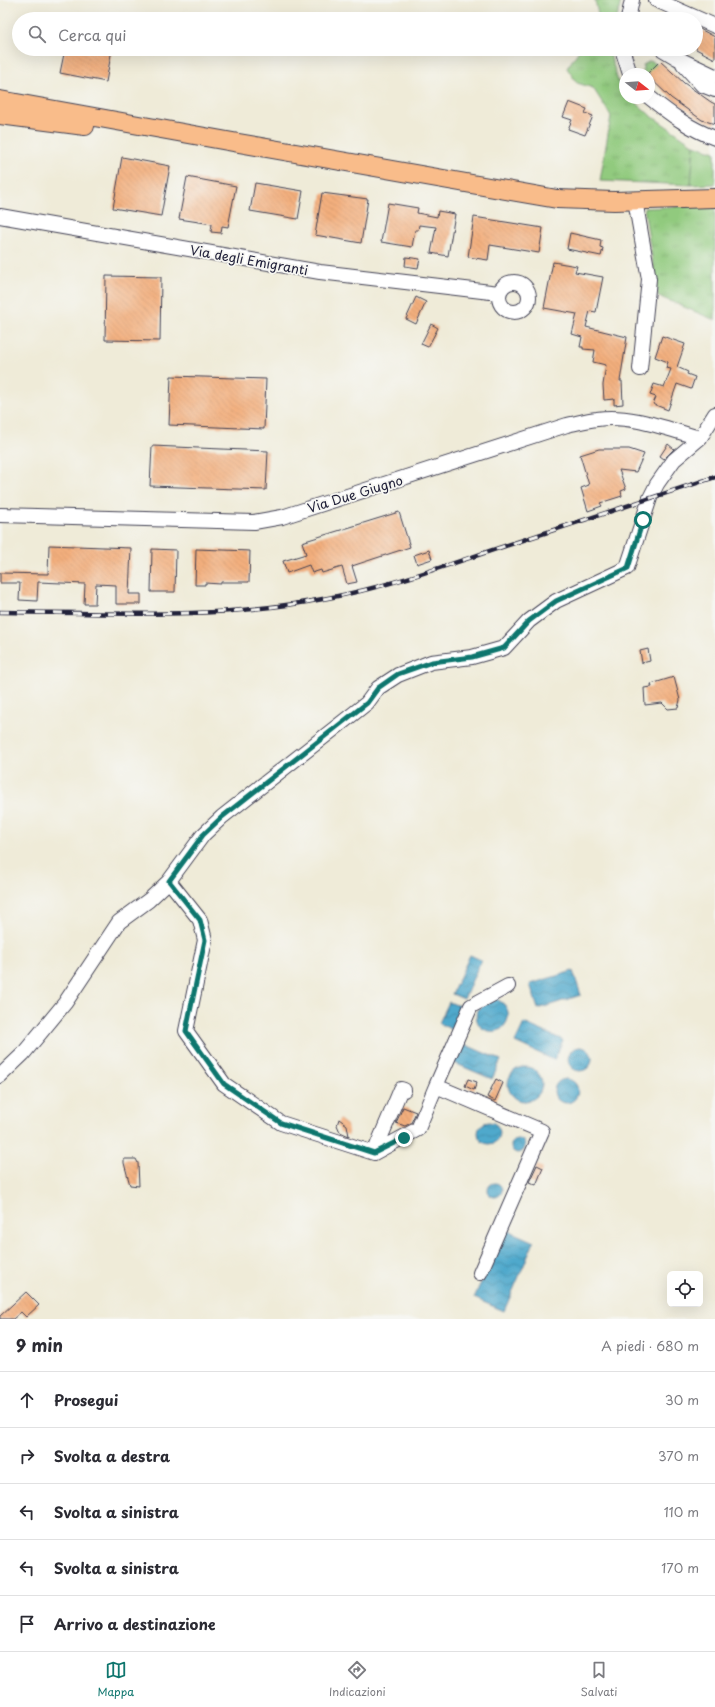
<!DOCTYPE html>
<html lang="it">
<meta charset="utf-8">
<style>
:root{--surface:#fff;--page:#f7f7f7;--text:#2b2b33;--muted:#7c7c81;--line:#e1e1e2;--accent:#0f766e}
body{margin:0;font-family:"Playpen Sans",sans-serif;background:var(--page);color:var(--text)}
.controls{position:absolute;right:12px;bottom:12px;display:grid;overflow:hidden;border-radius:6px;box-shadow:0 4px 16px #0002}
.controls button{width:36px;height:36px;display:grid;place-items:center;padding:0;border:0;border-bottom:1px solid var(--line);background:var(--surface);color:var(--text);font:20px sans-serif}
.compass{position:absolute;left:619px;top:68px;width:36px;height:36px;border-radius:50%;background:var(--surface);box-shadow:0 4px 16px #0002;rotate:107deg}
.stop{position:absolute;width:12px;height:12px;margin:-9px;border:3px solid #0f766e;border-radius:50%;background:#fff}
.stop.end{background:#0f766e;border-color:#fff;box-shadow:0 1px 4px #0008}
.list{margin:0;padding:0;list-style:none}
h2{display:flex;justify-content:space-between;align-items:center;height:52px;margin:0;padding:0 16px;font-size:17px}
h2 small{font-size:13px;font-weight:400;color:var(--muted)}
.list li{display:grid;grid-template-columns:26px 1fr auto;gap:12px;align-items:center;box-sizing:border-box;height:56px;padding:0 16px;border-top:1px solid var(--line)}
.list b{display:block;font-size:15px;white-space:nowrap}
.list em{font-size:13px;font-style:normal;color:var(--muted)}
.icon{flex:none;width:22px;height:22px;fill:none;stroke:currentColor;stroke-width:2;stroke-linecap:round;stroke-linejoin:round}
.map{position:relative;flex:none;width:715px;height:1319px;overflow:hidden}
.search{position:absolute;background:var(--surface);box-shadow:0 4px 16px #0002;left:12px;right:12px;top:12px;height:44px;display:flex;align-items:center;gap:10px;box-sizing:border-box;padding:0 14px;border-radius:22px;color:var(--muted);font-size:15px}
.sheet{height:332px;background:var(--surface)}
nav{display:flex;justify-content:space-around;align-items:center;box-sizing:border-box;height:56px;border-top:1px solid var(--line);background:var(--surface);font-size:11px;color:var(--muted)}
nav a{display:grid;justify-items:center;gap:2px}
nav .on{color:var(--accent)}
.map>svg:first-child{display:block}
.grass{fill:url(#grass-tufts);stroke:#5a765c}
.park{fill:#91ca7e;stroke:#5a765c}
.garden{fill:url(#garden-dots);stroke:#5a765c}
.water{fill:url(#water-waves);stroke:#386684}
.building{fill:url(#building-back-hatch)}
.lines{fill:none;stroke-linecap:round;stroke-linejoin:round}
.minor-casing{stroke:#414053;stroke-width:16}
.major-casing{stroke:#414053;stroke-width:20}
.minor{stroke:#fff;stroke-width:14}
.major{stroke:#f9bc8a;stroke-width:18}
.rail-casing{stroke:#22223b;stroke-width:4.5}
.rail{stroke:#f6f6f2;stroke-width:3;stroke-dasharray:9;stroke-linecap:butt}
.route{stroke:#0f766e;stroke-width:5}
.labels{text-anchor:middle;stroke-width:3.5;stroke-linejoin:round;paint-order:stroke}
.street-label{font-size:13px;fill:#22223b;stroke:#f6f6f2}
</style>
<div class="map">
<svg width="715" height="1319" viewBox="0 0 715 1319">
<defs>
<pattern id="grass-tufts" width="24" height="20" patternUnits="userSpaceOnUse"><rect width="24" height="20" fill="#91ca7e"/><path d="M3 7l-1-3M5 7V3M7 7l1-3M15 17l-1-3M17 17v-4M19 17l1-3" fill="none" stroke="#7dad6e"/></pattern>
<pattern id="garden-dots" width="8" height="8" patternUnits="userSpaceOnUse"><rect width="8" height="8" fill="#91ca7e"/><path d="M2 2h.1M6 6h.1" fill="none" stroke="#7dad6e" stroke-width="1.8" stroke-linecap="round"/></pattern>
<pattern id="water-waves" width="16" height="10" patternUnits="userSpaceOnUse"><rect width="16" height="10" fill="#4fa9cc"/><path d="M0 5q4-4 8 0t8 0" fill="none" stroke="#4189a7"/></pattern>
<pattern id="building-back-hatch" width="6" height="6" patternUnits="userSpaceOnUse"><rect width="6" height="6" fill="#f3af7d"/><path d="M-1 5l2 2M0 0l6 6M5-1l2 2" fill="none" stroke="#d0966d"/></pattern>
</defs>
<rect width="100%" height="100%" fill="#f6f6f2"/>
<filter id="ink" filterUnits="userSpaceOnUse"><feTurbulence type="fractalNoise" baseFrequency=".025" numOctaves="2"/><feDisplacementMap in="SourceGraphic" scale="8" xChannelSelector="R" yChannelSelector="G"/><feConvolveMatrix kernelMatrix="1 2 1 2 8 2 1 2 1" color-interpolation-filters="sRGB"/></filter>
<filter id="wash" filterUnits="userSpaceOnUse"><feTurbulence type="fractalNoise" baseFrequency=".012" numOctaves="4" result="noise"/><feDisplacementMap in="SourceGraphic" scale="16" xChannelSelector="R" yChannelSelector="G"/><feGaussianBlur stdDeviation="0.9" result="paint"/><feColorMatrix in="noise" values="0 0 0 0 0 0 0 0 0 0 0 0 0 0 0 0 0 1.4 0 .05"/><feComposite in="paint" operator="in"/></filter>
<g filter="url(#wash)">
<rect width="100%" height="100%" fill="#efebd8"/>
<!-- grass -->
<path class="grass" d="M595,0H621L617,19H599Z
M580,49H611L610,54L620,88L625,92V98H631L650,115L694,145L691,185L600,181L611,116L593,88L577,83L567,68Z
M715,205V320L658,296L644,208Z"/>
<!-- park -->
<path class="park" d="M694,145L715,152V184L691,185Z"/>
<!-- garden -->
<path class="garden" d="M650,61L655,63L658,66L649,74H645L643,71V65Z"/>
<!-- water -->
<path class="water" d="M470,955L481,960L464,999L452,994Z
M573,971L581,995L538,1009L530,984Z
M496,999C511,1005 512,1021 500,1030C486,1035 473,1025 477,1010Z
M449,1002L462,1007L452,1030L439,1023Z
M524,1023L563,1040L554,1060L515,1042Z
M461,1043L501,1060L492,1079L452,1062Z
M568 1059a12 12 0 1 1 24 0a12 12 0 1 1-24 0Z
M508 1084a17 17 0 1 1 34 0a17 17 0 1 1-34 0Z
M554 1091a12 12 0 1 1 24 0a12 12 0 1 1-24 0Z
M478 1133a11 11 0 1 1 22 0a11 11 0 1 1-22 0Z
M511 1146a7 7 0 1 1 14 0a7 7 0 1 1-14 0Z
M488 1190a7 7 0 1 1 14 0a7 7 0 1 1-14 0Z
M505,1229L534,1242L504,1311L474,1298Z"/>
<g id="blocks">
<!-- building -->
<path class="building" d="M696,27L715,37V59L696,49Z
M65,49H112L106,82L60,73Z
M660,61L684,83L711,102L715,104V124L702,120L671,98L649,77V74H647Z
M569,102L587,109L585,113L593,116L585,135L568,129L572,120L563,117Z
M122,157L170,166L161,216L113,208Z
M187,177L236,186L228,227L222,226L221,233L211,232L212,224L179,219Z
M255,183L303,191L298,219L250,211Z
M322,193L368,199L361,243L315,235Z
M388,203L418,208L417,213L437,217L438,211L455,214L448,256L431,253L436,227L419,225L418,230H415L412,247L381,242Z
M474,217L543,228L539,253L490,245L488,260L468,257Z
M570,233L601,240L600,247L603,248L601,256L567,249Z
M406,257L420,259L418,268L405,266Z
M553,262L577,266L575,272L603,277L596,312L590,311L586,327L627,337L620,381H622L623,404L614,405V399L604,400L603,385L606,365L593,362L595,350L583,349V347H580L582,337L572,334L577,314L544,308Z
M106,276L161,277L160,341L105,340Z
M416,297L426,302L416,324L406,319Z
M431,324L438,328L428,347L421,344Z
M662,336L685,344L677,367L688,372L687,374L695,377L691,389L677,384L668,410L653,404L656,397L650,395L654,384L664,387L671,369L666,368L668,362L655,357Z
M171,376L266,379L264,429L169,425Z
M668,444L674,449L664,459L660,456Z
M152,446L268,451L266,490L150,486Z
M599,449H629L644,454L636,472L619,470L626,489L621,491L622,496L600,503L602,506L588,511L581,488L589,485L580,455Z
M399,512L410,547L352,566L357,582L347,584L342,567L322,573L321,570L312,573L309,565L287,573L283,561L306,554L302,542Z
M49,545L131,548L129,594H141V604H116V585L96,584L95,604H84L85,584L38,582L37,601L19,600L20,583H0V573L48,574Z
M152,549L176,550L175,592H151Z
M196,549L250,551L249,582H221V584L205,583V585H195Z
M429,550L432,559L417,564L414,555Z
M648,649L650,661L642,663L640,651Z
M674,677L680,700L678,708L668,709L662,703L645,705L644,688L652,687L651,684Z
M468,1079L477,1082L474,1090L465,1086Z
M496,1079L503,1083L495,1101L487,1097Z
M403,1107L416,1112L411,1123L405,1126L396,1123Z
M339,1119L347,1125L349,1136L340,1132L337,1125Z
M124,1159H136L138,1163L139,1186L130,1185L124,1163Z
M537,1165L543,1168L536,1185L529,1182Z
M26,1292L39,1305L26,1317L21,1312L13,1319H0V1316Z"/>
</g>
</g>
<g filter="url(#ink)">
<use href="#blocks" fill-opacity="0" stroke="#414053" stroke-width="1"/>
<g class="lines">
<defs>
<path id="minor" d="M656,0L715,26
M628,19L632,0
M622,49L630,74
M662,49L677,58L715,76
M683,64L702,85L715,90
M649,97C670,114 690,129 715,138
M635,200L649,279L640,369
M0,216L320,272L499,293
M499 297a15 15 0 1 1 30 0a15 15 0 1 1-30 0Z
M0,515L254,522L282,517L567,425C577,423 587,420 597,419C631,414 667,429 700,438
M169,881L200,920L205,940L186,1031L224,1084L281,1123L374,1153L418,1129L436,1086L542,1131L480,1273
M0,1076L23,1054L65,1003L119,922L149,900L169,881L203,835L222,817L367,703L378,688L398,675L431,662L472,657L504,648L529,621L556,601L627,568L650,498L657,484L674,460L700,438L715,414
M436,1086L471,1006L508,986
M374,1153L401,1089L404,1090"/>
<path id="major" d="M0,100L233,142L557,199L614,201L715,198
M0,115L85,126"/>
</defs>
<!-- minor casing -->
<use href="#minor" class="minor-casing"/>
<!-- major casing -->
<use href="#major" class="major-casing"/>
<!-- minor -->
<use href="#minor" class="minor"/>
<!-- major -->
<use href="#major" class="major"/>
<defs>
<path id="rail" d="M0,612C109,613 220,620 328,598C388,587 447,565 505,546C575,523 645,500 715,477"/>
</defs>
<!-- rail casing -->
<use href="#rail" class="rail-casing"/>
<!-- rail -->
<use href="#rail" class="rail"/>
</g>
</g>
<g class="lines" filter="url(#ink)">
<!-- route -->
<path class="route" d="M404,1138L374,1153L281,1123L224,1084L186,1031L205,940L200,920L169,881L203,835L222,817L367,703L378,688L398,674L432,662L472,657L504,648L529,621L556,601L628,568L643,520"/>
</g>
<g class="labels">
<!-- street labels -->
<g class="street-label">
<text transform="translate(249 260) rotate(10)" y="5">Via degli Emigranti</text>
<text transform="translate(355 494) rotate(-17)" y="5">Via Due Giugno</text>
</g>
</g>
</svg>
<div class="controls">
<button><svg class="icon" aria-label="locate" viewBox="0 0 24 24"><circle cx="12" cy="12" r="6"/><path d="M12 2v4M12 18v4M2 12h4M18 12h4"/></svg></button>
</div>
<svg class="compass" viewBox="-18 -18 36 36"><path d="M0-13l5 13h-10z" fill="#e53935"/><path d="M0 13l5-13h-10z" fill="#7c7c81"/></svg>
<div class="stop" style="left:643px;top:520px"></div>
<div class="stop end" style="left:404px;top:1138px"></div>
<div class="search"><svg class="icon" aria-label="search" viewBox="0 0 24 24"><circle cx="10" cy="10" r="6"/><path d="M15 15l6 6"/></svg>Cerca qui</div>
</div>
<section class="sheet">
<h2>9 min<small>A piedi · 680 m</small></h2>
<ul class="list">
<li><svg class="icon" aria-label="ahead" viewBox="0 0 24 24"><path d="M12 20V5M6 11l6-6 6 6"/></svg><div><b>Prosegui</b></div><em>30 m</em></li>
<li><svg class="icon" aria-label="right" viewBox="0 0 24 24"><path d="M7 20v-9h11M14 6l5 5-5 5"/></svg><div><b>Svolta a destra</b></div><em>370 m</em></li>
<li><svg class="icon" aria-label="left" viewBox="0 0 24 24"><path d="M17 20v-9H6M10 6l-5 5 5 5"/></svg><div><b>Svolta a sinistra</b></div><em>110 m</em></li>
<li><svg class="icon" aria-label="left" viewBox="0 0 24 24"><path d="M17 20v-9H6M10 6l-5 5 5 5"/></svg><div><b>Svolta a sinistra</b></div><em>170 m</em></li>
<li><svg class="icon" aria-label="arrive" viewBox="0 0 24 24"><path d="M6 21V4h12l-3 4 3 4H6"/></svg><div><b>Arrivo a destinazione</b></div></li>
</ul>
</section>
<nav>
<a class="on"><svg class="icon" aria-label="map" viewBox="0 0 24 24"><path d="M3 6l6-2 6 2 6-2v14l-6 2-6-2-6 2zM9 4v14M15 6v14"/></svg>Mappa</a>
<a><svg class="icon" aria-label="directions" viewBox="0 0 24 24"><path d="M12 3l9 9-9 9-9-9zM9 14v-3h6M13 9l2 2-2 2"/></svg>Indicazioni</a>
<a><svg class="icon" aria-label="saved" viewBox="0 0 24 24"><path d="M7 4h10v16l-5-4-5 4z"/></svg>Salvati</a>
</nav>
